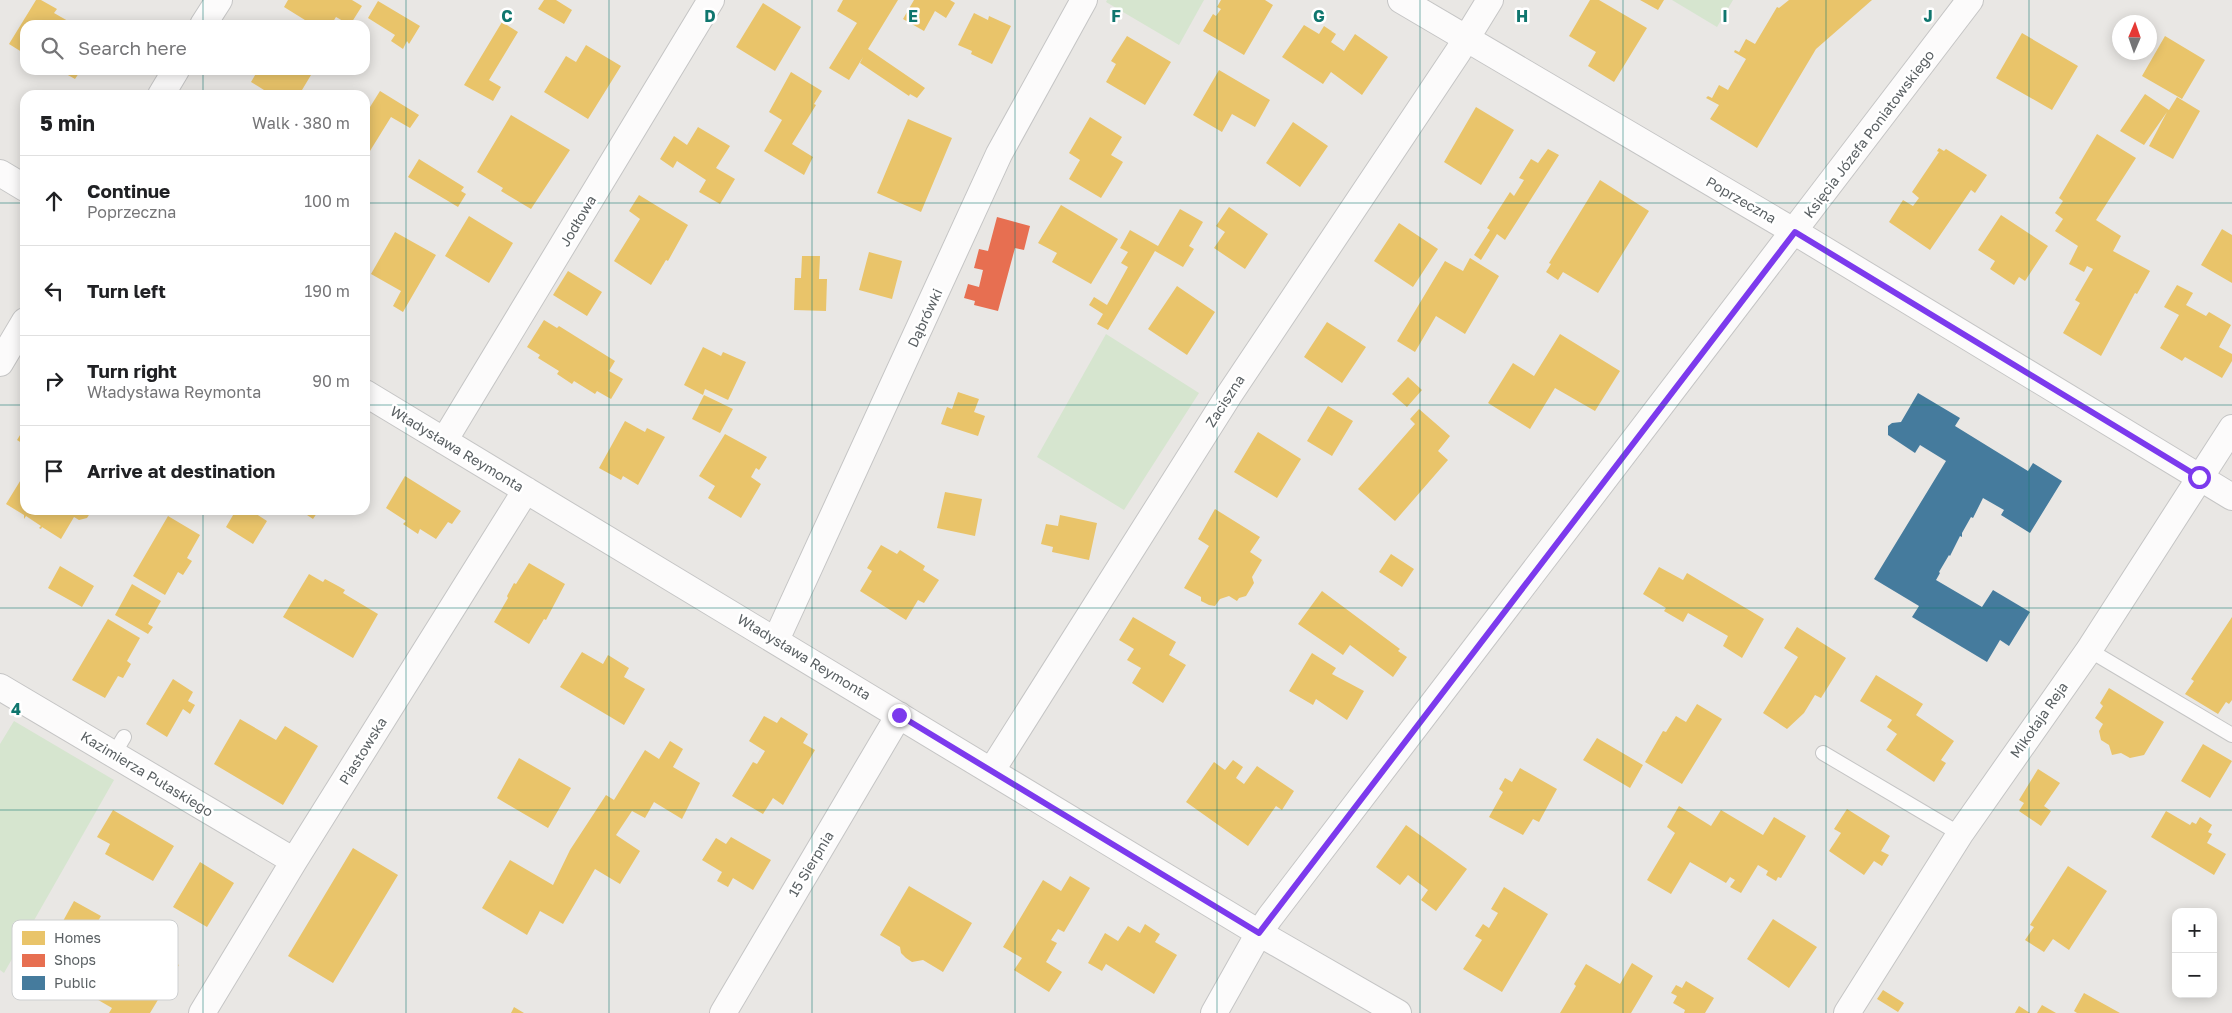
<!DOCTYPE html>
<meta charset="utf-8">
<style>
:root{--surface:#fff;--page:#f2f2f2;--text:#202124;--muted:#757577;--line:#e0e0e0}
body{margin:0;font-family:"Golos Text",sans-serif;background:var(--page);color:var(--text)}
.controls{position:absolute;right:15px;bottom:15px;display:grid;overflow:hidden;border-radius:10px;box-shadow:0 2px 12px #0003}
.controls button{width:45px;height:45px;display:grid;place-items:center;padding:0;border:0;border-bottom:1px solid var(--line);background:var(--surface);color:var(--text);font:25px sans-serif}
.compass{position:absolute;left:2112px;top:15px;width:45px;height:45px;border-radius:50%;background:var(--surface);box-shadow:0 2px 12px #0003;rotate:2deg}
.stop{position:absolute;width:15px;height:15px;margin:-11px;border:4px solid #7c3aed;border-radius:50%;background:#fff}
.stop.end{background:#7c3aed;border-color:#fff;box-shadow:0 1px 5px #0008}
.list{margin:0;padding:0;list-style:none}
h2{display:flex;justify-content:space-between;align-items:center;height:65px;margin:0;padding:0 20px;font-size:21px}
h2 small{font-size:16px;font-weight:400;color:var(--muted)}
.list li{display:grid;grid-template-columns:32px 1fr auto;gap:15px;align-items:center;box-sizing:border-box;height:90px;padding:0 20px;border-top:1px solid var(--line)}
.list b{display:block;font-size:19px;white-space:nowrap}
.list p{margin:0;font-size:16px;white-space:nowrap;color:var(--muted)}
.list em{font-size:16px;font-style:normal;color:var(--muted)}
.icon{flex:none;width:28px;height:28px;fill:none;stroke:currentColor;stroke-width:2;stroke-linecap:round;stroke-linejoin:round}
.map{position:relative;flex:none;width:2232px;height:1013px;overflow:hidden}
.search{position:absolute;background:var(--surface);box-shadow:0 2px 12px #0003;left:20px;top:20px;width:350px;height:55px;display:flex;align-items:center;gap:12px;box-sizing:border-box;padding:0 18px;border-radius:15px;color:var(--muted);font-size:19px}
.panel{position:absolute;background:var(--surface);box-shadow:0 2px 12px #0003;left:20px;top:90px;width:350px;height:425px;border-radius:15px}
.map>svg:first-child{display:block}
.green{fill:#d6e5cf}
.homes{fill:#e9c46a}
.shops{fill:#e76f51}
.public{fill:#457b9d}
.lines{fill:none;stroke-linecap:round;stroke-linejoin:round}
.lane-casing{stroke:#c5c5c5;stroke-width:16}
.street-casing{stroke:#c5c5c5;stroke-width:28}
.lane{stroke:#fcfbfb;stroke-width:14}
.street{stroke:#fcfbfb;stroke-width:26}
.route{stroke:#7c3aed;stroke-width:6}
.grid{fill:none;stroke:#0f766e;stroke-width:1;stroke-opacity:0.55}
.labels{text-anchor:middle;stroke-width:5;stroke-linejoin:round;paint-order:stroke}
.street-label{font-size:14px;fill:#595f62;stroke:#fff}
.key{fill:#fff;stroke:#cdcfd0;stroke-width:1}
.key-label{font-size:14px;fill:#595f62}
.grid-label{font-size:16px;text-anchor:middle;font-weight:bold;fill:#0f766e;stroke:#fff;stroke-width:5;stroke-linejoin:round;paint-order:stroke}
</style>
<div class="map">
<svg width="2232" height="1013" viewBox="0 0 2232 1013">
<rect width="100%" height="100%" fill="#e9e7e4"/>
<!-- green -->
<path class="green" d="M1107,0H1204L1179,45L1106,2Z
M1672,0H1733L1717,27Z
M1106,334L1199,393L1124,510L1037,457Z
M14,721L114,780L4,973L0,970V744Z"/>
<!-- homes -->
<path class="homes" d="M36,0H41L57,9L54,13L75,25H25V54L9,44Z
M288,0H352L362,6L350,25L336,17L331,25H313L284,7Z
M544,0H556L572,10L564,24L538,9Z
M843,0H898L868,49L925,88L917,98L910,94L909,96L860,63L863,57L849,80L829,68L857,23L837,11Z
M914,0H950L955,3L946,18L935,11L924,31L903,19Z
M1221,0H1265L1273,5L1244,55L1203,31L1213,14L1216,16L1221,9L1217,7Z
M1590,0H1599L1647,28L1614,82L1588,66L1596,52L1569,36Z
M1640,0H1664L1658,10Z
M1789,0H1872L1816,49L1757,148L1710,119L1719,105L1706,98L1708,96L1712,98L1719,85L1728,90L1746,59L1734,52L1735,50L1739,52L1746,39L1755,44L1777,7L1779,8Z
M378,1L420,26L409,44L407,41L403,49L391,41L395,35L368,18Z
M763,3L801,27L775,71L736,47Z
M974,13L988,20L989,16L1011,26L992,64L971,54L972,51L958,45Z
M502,22L518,32L489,80L501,87L493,101L464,85Z
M1304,25L1319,34L1324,26L1336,34L1331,42L1344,51L1355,34L1388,57L1362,95L1331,72L1323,84L1282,57Z
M2022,33L2078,66L2052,110L1996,78Z
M1127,36L1171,62L1145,105L1106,82L1116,64L1111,61Z
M2165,36L2205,60L2182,99L2142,76Z
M586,45L621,66L588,119L544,92L566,56L576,62Z
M59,70H81L75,79Z
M258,70H314L299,95H272L251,82Z
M1219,70L1270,100L1255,127L1232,114L1222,132L1193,115Z
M791,72L822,91L814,104L816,105L792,144L813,157L804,175L764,151L782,120L769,112Z
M380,91L419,115L410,128L391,117L365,159V115Z
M2145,94L2169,110L2177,97L2200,111L2173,159L2149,146L2167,112L2144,145L2120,131Z
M1476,107L1514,130L1481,185L1444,162Z
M511,115L570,150L531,209L501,191L503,188L477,172Z
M1090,117L1122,137L1111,155L1123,162L1101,198L1069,179L1080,160L1069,153Z
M908,119L952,138L921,212L877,193Z
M1293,122L1328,146L1300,187L1266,163Z
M698,127L730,146L716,168L735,179L720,204L699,192L706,180L677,161L673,168L660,159L674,136L687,145Z
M2097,134L2136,158L2096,220L2121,236L2113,251L2150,271L2137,294L2135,293L2101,356L2063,333L2080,303L2075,300L2093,269L2087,266L2084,272L2069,264L2078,246L2055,231L2063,219L2055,213L2063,201L2059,198Z
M1939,148L1944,151L1946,149L1987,175L1975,193L1971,190L1930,250L1889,222L1903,200L1913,206L1919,198L1912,192L1939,152L1937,151Z
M1548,149L1559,155L1505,240L1497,234L1481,260L1474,255L1490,230L1487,228L1510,192L1514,196L1524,180L1519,178L1531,159L1538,163Z
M419,159L464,187L461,191L466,194L458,207L408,177Z
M1600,180L1649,211L1598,293L1563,272L1558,280L1546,272L1551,264L1549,263Z
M639,195L688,225L668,261L666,260L651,285L614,261L640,219L629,211Z
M1061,205L1118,239L1091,284L1052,262L1057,253L1038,243Z
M1229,207L1268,234L1245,269L1214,248L1225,232L1216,226Z
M1180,209L1203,222L1189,246L1194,249L1183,267L1155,251L1108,330L1097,324L1103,314L1089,305L1094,297L1107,305L1128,267L1121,263L1128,252L1120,248L1130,230L1158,246Z
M2001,215L2048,246L2025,281L2019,277L2014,285L1990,269L1995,261L1978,250Z
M469,216L513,243L489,283L445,256Z
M1399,223L1438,249L1413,287L1374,261Z
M2222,229L2232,235V283L2201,265Z
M395,232L436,255L403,312L393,306L401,291L371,274Z
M869,252L902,261L892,299L859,290Z
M802,256H820L819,279H827L826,311L794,310L795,278H801Z
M1470,258L1499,276L1465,334L1436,316L1415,352L1397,341L1445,261L1463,271Z
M568,271L602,292L587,316L553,295Z
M2177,285L2193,293L2186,305L2206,316L2209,312L2231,325L2219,347L2232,354V361L2222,378L2185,357L2182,361L2160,348L2179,315L2164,307Z
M1177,286L1215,312L1187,355L1148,329Z
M544,320L557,328L559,326L615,361L609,371L623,379L611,399L597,391L595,394L574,381L572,384L557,374L559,371L538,358L540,355L527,347Z
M1327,322L1366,347L1342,383L1304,357Z
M1560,334L1620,371L1595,411L1555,388L1530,429L1488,403L1513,363L1534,376Z
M703,347L721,356L723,352L746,362L728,400L705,389L703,395L684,385Z
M1408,377L1422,390L1407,407L1392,394Z
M958,392L979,399L974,412L985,416L978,436L941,424L947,407L952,409Z
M704,395L733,409L720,433L692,419Z
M1328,406L1353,421L1332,456L1307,441Z
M1419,409L1450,436L1438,451L1448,460L1395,521L1358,489L1415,424L1410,419Z
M625,421L645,432L647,428L665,437L638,485L623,476L621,480L599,468Z
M25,427V445L17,440Z
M1258,432L1301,459L1277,498L1234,472Z
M725,434L767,457L759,470L756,468L751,477L761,484L741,518L708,498L715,486L699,476Z
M25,473V510H92L87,518L79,520L74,517L61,539L42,527L41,529L39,528L41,526L26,516L24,519V515L6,504Z
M405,476L461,511L452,524L448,522L436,539L420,529L418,534L403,524L406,521L386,508Z
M945,492L982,499L975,536L937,528Z
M1215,509L1260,537L1250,552L1262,560L1252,577L1254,583L1246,596L1239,598L1237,601L1229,596L1220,599L1215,606L1209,605L1201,601V597L1184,588L1209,546L1198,539Z
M236,510H250L267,521L253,544L226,527Z
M302,510H319L313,519L301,511Z
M1060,515L1097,523L1089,560L1052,552L1053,547L1041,544L1046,524L1058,526Z
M168,516L200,535L187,558L192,561L183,575L178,572L165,595L133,576Z
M881,545L897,554L900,550L925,566L923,570L939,580L924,603L918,600L906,620L860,591L872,571L867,568Z
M1391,554L1414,569L1402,587L1379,572Z
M529,563L565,584L546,620L544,619L529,644L494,622L508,598L507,596L514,583L516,584Z
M60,566L94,586L82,607L48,588Z
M1659,567L1683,580L1687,573L1764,619L1742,658L1723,646L1728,636L1688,613L1683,622L1664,611L1666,608L1643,594Z
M309,574L323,582L325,579L338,586L345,590L343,593L378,614L353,658L283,617Z
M132,584L161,601L148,624L153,627L148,634L115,615Z
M1322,591L1400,649L1398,651L1407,657L1393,677L1350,645L1343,655L1298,624Z
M1133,617L1176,642L1169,655L1186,665L1163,703L1132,683L1141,668L1127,660L1134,649L1119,640Z
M2232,617V700L2229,704L2226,702L2218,714L2185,694L2194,681L2191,679Z
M108,619L140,638L127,661L131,664L123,678L118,676L105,698L72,680Z
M1797,627L1846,658L1821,698L1815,695L1804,713L1787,729L1763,713L1798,657L1784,648Z
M582,652L603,664L608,655L629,668L624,677L645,689L624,725L560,687Z
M1312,653L1336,668L1332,674L1364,691L1347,720L1316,699L1313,705L1289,691Z
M1876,675L1923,704L1916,715L1954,741L1941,760L1946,763L1934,782L1886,750L1897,734L1887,727L1892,720L1860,701Z
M173,679L193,692L188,701L195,705L190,714L183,709L167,737L146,724Z
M2109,688L2164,722L2144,755L2130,758L2121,753L2112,755L2109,745L2101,740L2099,731L2103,724L2095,718L2103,706L2100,703Z
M1697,704L1722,719L1682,784L1645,762L1663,731L1666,732L1676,716L1686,722Z
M764,716L777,723L781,717L808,734L803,743L815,750L783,805L773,798L763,814L732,796L753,762L757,764L765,751L749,741Z
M240,719L276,740L285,726L318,746L283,805L214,764Z
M1597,738L1643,765L1630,788L1583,760Z
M670,741L683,749L673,767L700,783L682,819L654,802L645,818L632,811L616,835L640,851L620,884L595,869L563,924L540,911L527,935L482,908L510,860L553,885L570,850L606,795L614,800L645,750L659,759Z
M2203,744L2232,761L2210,798L2181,781Z
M519,758L571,788L548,828L497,798Z
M1233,760L1243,767L1236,778L1244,784L1257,766L1294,791L1282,810L1276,806L1248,846L1186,802L1214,762L1225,770Z
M1520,768L1557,789L1539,822L1533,819L1523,835L1489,817L1503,792L1499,789L1505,778L1512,782Z
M2038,769L2060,783L2044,806L2051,811L2041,826L2019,811L2024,803L2019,800Z
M1679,806L1711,826L1721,810L1763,835L1774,817L1806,836L1781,878L1778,877L1776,881L1766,875L1768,871L1758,865L1741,893L1730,887L1735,880L1730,877L1726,883L1690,862L1671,894L1647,880L1675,833L1667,827Z
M1847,809L1890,836L1881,851L1889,855L1882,866L1874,861L1864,875L1829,851L1841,833L1834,829Z
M113,810L174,846L153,881L105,854L110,844L97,837Z
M2166,811L2190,825L2192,822L2196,824L2200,817L2212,825L2208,832L2212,834L2207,843L2226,854L2214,875L2151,837Z
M1406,825L1467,869L1436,911L1421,900L1428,890L1408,875L1400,885L1376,867Z
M731,837L771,860L753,890L733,878L728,887L717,881L722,872L702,860L716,838L726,844Z
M353,848L398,875L333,983L288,956Z
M200,862L234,883L207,927L173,907Z
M2068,866L2107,891L2069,950L2053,939L2044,952L2025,940L2034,927L2030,925Z
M1070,876L1090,888L1064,932L1058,929L1051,940L1057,943L1046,962L1062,972L1049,992L1014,970L1022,958L1003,947L1043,880L1061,891Z
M909,886L972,923L943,972L923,960L912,962L906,958L901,953L900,947L880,935Z
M1504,887L1548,914L1502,992L1463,969L1482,940L1475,936L1483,924L1489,928L1498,913L1491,909Z
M74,901L101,916L91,933L139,962L148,947L179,965L150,1013H109L112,1008L69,983L62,985L55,981L53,973L57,966L65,964L77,943L57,932Z
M1773,919L1817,947L1789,988L1747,959Z
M1145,924L1160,934L1155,942L1177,955L1154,994L1106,964L1102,971L1088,963L1105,933L1118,941L1128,926L1140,933Z
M1632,963L1653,976L1631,1013H1560L1576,986L1574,984L1586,964L1620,984Z
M1686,981L1714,998L1705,1013H1684L1685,1010L1673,1003L1677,996L1671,993L1676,985L1682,988Z
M1883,990L1904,1003L1898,1012L1877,999Z
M2084,993L2120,1013H2077L2074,1011Z
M2042,1005L2056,1013H2037Z
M2019,1006L2030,1013H2015Z
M514,1007L524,1013H511Z"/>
<!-- shops -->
<path class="shops" d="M997,217L1030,226L1024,250L1015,248L998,311L974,305L975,301L964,298L968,284L979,287L983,270L974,268L979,249L988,251Z"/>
<!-- public -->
<path class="public" d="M1918,393L1960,418L1955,426L2028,471L2033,463L2062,481L2030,533L2001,515L2004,510L1983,498L1973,518L1971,517L1962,533V537L1960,536L1950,556L1949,555L1939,572L1940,573L1936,580L1982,607L1993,590L2030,612L2009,646L2000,640L1987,662L1912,617L1919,606L1874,579L1946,461L1920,445L1915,453L1888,435V426L1892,423L1901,422Z"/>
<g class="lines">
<defs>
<path id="lane" d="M2089,650L2232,735
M1823,753L1960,834
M114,754L124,737"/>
<path id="street" d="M1401,0L1795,232L2232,497
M203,25L219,0
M161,95L176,70
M0,173L25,188
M0,363L25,321
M365,393L1259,933L1398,1013
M444,441L711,0
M776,640L999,154L1084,0
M0,687L294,861
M992,770L1229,395L1458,52L1490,0
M202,1013L294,861L526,490
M723,1013L899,715
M1214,1013L1259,933L1270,917L1970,0
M1847,1013L1960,834L2089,650L2232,428"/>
</defs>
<!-- lane casing -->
<use href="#lane" class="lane-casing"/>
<!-- street casing -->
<use href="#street" class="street-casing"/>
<!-- lane -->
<use href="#lane" class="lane"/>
<!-- street -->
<use href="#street" class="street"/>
</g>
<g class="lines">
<!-- route -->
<path class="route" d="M899,715L1259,933L1795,232L2199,477"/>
</g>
<!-- grid -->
<path class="grid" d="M203,0V25M406,0V1013M609,0V1013M812,0V1013M1015,0V1013M1217,0V1013M1420,0V1013M1623,0V1013M1826,0V1013M2029,0V1013M203,70V95M0,203H25M365,203H2232M0,405H25M365,405H2232M203,510V1013M0,608H2232M0,810H2232"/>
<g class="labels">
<!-- street labels -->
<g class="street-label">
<text transform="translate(1869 134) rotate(-53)" y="5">Księcia Józefa Poniatowskiego</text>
<text transform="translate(1741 200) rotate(30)" y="5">Poprzeczna</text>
<text transform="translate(578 221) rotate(-59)" y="5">Jodłowa</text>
<text transform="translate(925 318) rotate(-65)" y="5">Dąbrówki</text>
<text transform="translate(1225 401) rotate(-57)" y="5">Zaciszna</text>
<text transform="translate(457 449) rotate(31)" y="5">Władysława Reymonta</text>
<text transform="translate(804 657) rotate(31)" y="5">Władysława Reymonta</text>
<text transform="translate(2039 720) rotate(-55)" y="5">Mikołaja Reja</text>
<text transform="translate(363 751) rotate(-58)" y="5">Piastowska</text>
<text transform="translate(147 774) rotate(31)" y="5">Kazimierza Pułaskiego</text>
<text transform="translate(811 864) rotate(-59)" y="5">15 Sierpnia</text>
</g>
</g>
<!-- legend -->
<rect x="12" y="920" width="166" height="80" rx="8" class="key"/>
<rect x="22" y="931" width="23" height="14" fill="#e9c46a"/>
<rect x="22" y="954" width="23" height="13" fill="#e76f51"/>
<rect x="22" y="976" width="23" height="14" fill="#457b9d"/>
<g class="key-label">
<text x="54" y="943">Homes</text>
<text x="54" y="965">Shops</text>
<text x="54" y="988">Public</text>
</g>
<g class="grid-label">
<text x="507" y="22">C</text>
<text x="710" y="22">D</text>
<text x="913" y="22">E</text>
<text x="1116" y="22">F</text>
<text x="1319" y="22">G</text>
<text x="1522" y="22">H</text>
<text x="1725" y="22">I</text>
<text x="1928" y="22">J</text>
<text x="16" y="715">4</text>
</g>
</svg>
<div class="controls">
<button>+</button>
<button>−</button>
</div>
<svg class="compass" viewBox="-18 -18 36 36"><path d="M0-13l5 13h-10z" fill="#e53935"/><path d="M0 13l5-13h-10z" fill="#757577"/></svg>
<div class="stop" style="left:2199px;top:477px"></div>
<div class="stop end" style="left:899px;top:715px"></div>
<div class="search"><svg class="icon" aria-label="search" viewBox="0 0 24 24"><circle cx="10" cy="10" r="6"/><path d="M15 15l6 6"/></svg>Search here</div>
<section class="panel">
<h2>5 min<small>Walk · 380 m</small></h2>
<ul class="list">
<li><svg class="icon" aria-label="ahead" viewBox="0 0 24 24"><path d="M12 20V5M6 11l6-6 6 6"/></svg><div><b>Continue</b><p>Poprzeczna</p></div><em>100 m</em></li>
<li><svg class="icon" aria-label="left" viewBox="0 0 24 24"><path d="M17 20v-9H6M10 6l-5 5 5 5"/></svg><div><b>Turn left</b></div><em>190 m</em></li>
<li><svg class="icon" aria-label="right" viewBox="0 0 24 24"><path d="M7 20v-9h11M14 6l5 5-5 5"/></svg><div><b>Turn right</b><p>Władysława Reymonta</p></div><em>90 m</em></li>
<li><svg class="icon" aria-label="arrive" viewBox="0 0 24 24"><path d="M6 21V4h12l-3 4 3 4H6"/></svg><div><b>Arrive at destination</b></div></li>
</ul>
</section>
</div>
